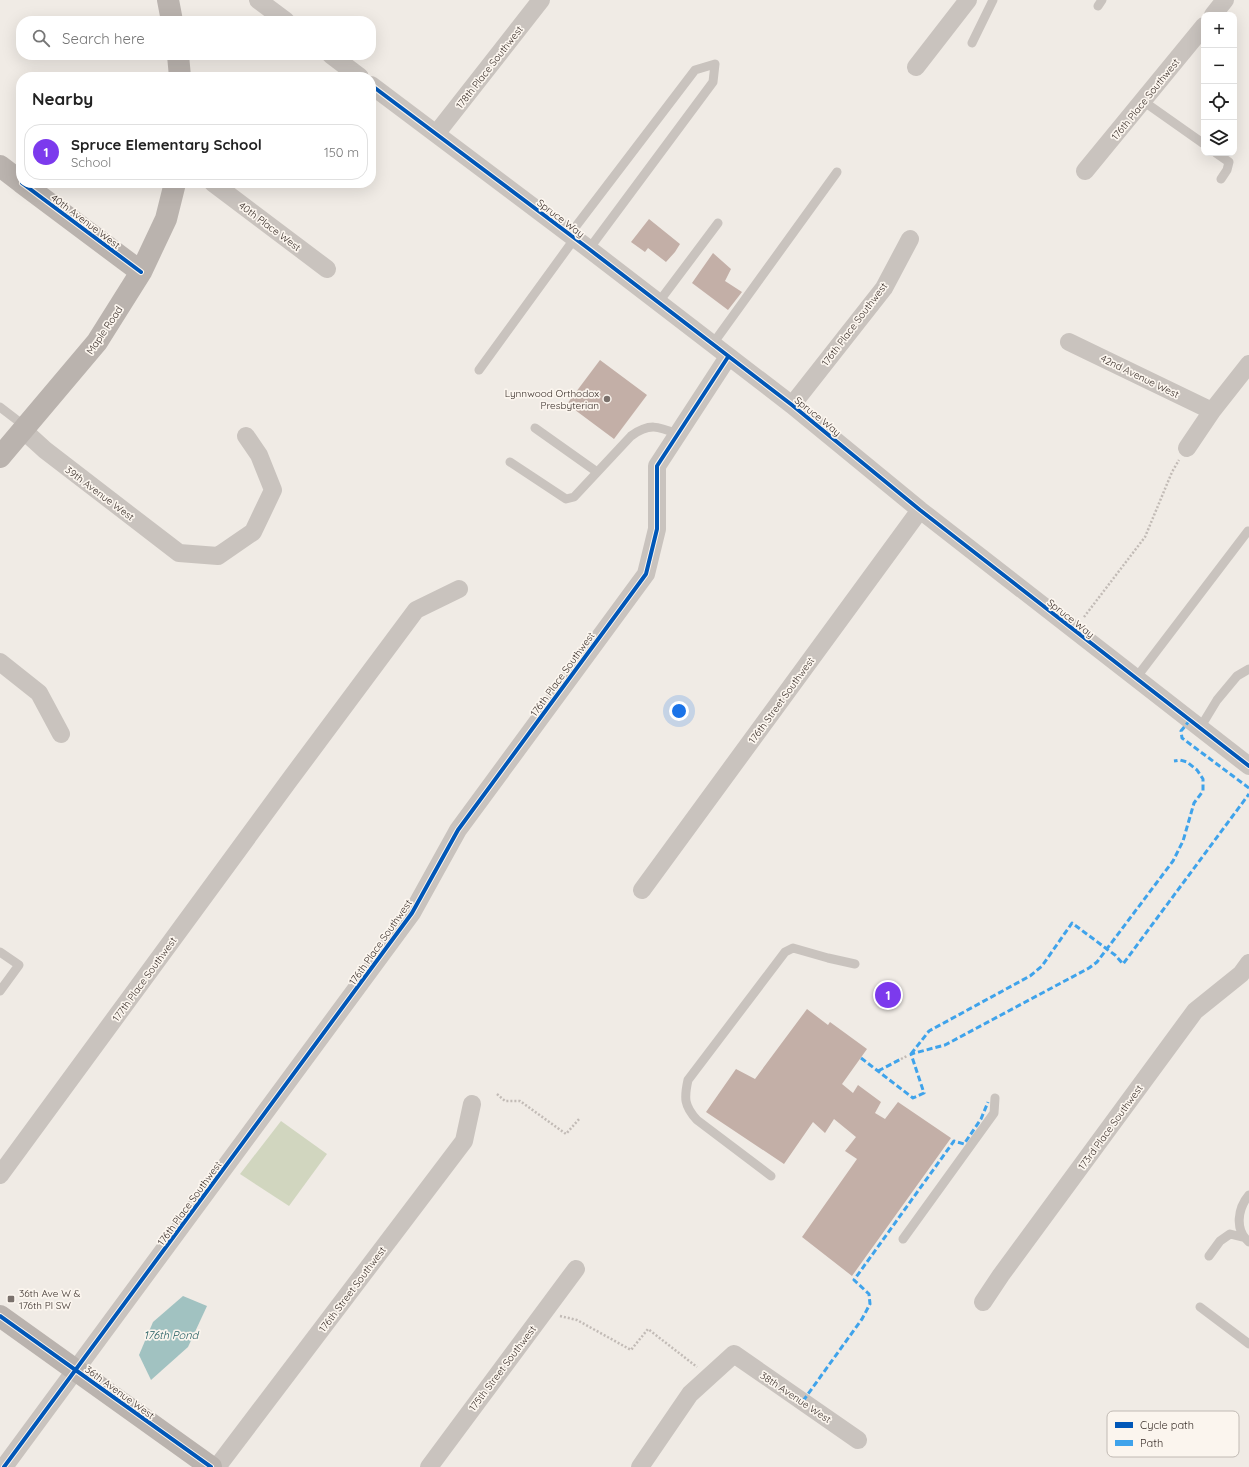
<!DOCTYPE html>
<meta charset="utf-8">
<style>
:root{--surface:#fff;--page:#f6f6f6;--text:#222;--muted:#767676;--line:#e0e0e0;--accent:#7c3aed}
body{margin:0;font-family:Quicksand,sans-serif;background:var(--page);color:var(--text)}
.controls{position:absolute;right:12px;top:12px;display:grid;overflow:hidden;border-radius:8px;box-shadow:0 4px 16px #0002}
.controls button{width:36px;height:36px;display:grid;place-items:center;padding:0;border:0;border-bottom:1px solid var(--line);background:var(--surface);color:var(--text);font:20px sans-serif}
.you{position:absolute;left:679px;top:711px;width:14px;height:14px;margin:-10px;border:3px solid #fff;border-radius:50%;background:#1a73e8;box-shadow:0 0 0 6px #1a73e833}
.badge{display:grid;place-items:center;width:26px;height:26px;border-radius:50%;background:var(--accent);color:#fff;font-size:13px;font-weight:700}
.pin{position:absolute;translate:-50% -50%;border:2px solid #fff;box-shadow:0 1px 4px #0006}
.list{margin:0;padding:0;list-style:none}
h2{display:flex;justify-content:space-between;align-items:center;height:52px;margin:0;padding:0 16px;font-size:17px}
h2 small{font-size:13px;font-weight:400;color:var(--muted)}
.list li{display:grid;grid-template-columns:26px 1fr auto;gap:12px;align-items:center;box-sizing:border-box;height:56px;margin:0 8px 8px;padding:0 8px;border:1px solid var(--line);border-radius:16px}
.list b{display:block;font-size:15px;white-space:nowrap}
.list p{margin:0;font-size:13px;white-space:nowrap;color:var(--muted)}
.list em{font-size:13px;font-style:normal;color:var(--muted)}
.icon{flex:none;width:22px;height:22px;fill:none;stroke:currentColor;stroke-width:2;stroke-linecap:round;stroke-linejoin:round}
.map{position:relative;flex:none;width:1249px;height:1467px;overflow:hidden}
.search{position:absolute;background:var(--surface);box-shadow:0 4px 16px #0002;left:16px;top:16px;width:360px;height:44px;display:flex;align-items:center;gap:10px;box-sizing:border-box;padding:0 14px;border-radius:16px;color:var(--muted);font-size:15px}
.panel{position:absolute;background:var(--surface);box-shadow:0 4px 16px #0002;left:16px;top:72px;width:360px;height:116px;border-radius:16px}
.map>svg:first-child{display:block}
.green{fill:#d1d6bf}
.water{fill:#a1c2c1}
.building{fill:#c3afa7}
.lines{fill:none;stroke-linecap:round;stroke-linejoin:round}
.path{stroke:#c2bbb6;stroke-width:2.5;stroke-dasharray:2 2;stroke-linecap:butt}
.lane{stroke:#c9c3be;stroke-width:9}
.street{stroke:#c9c3be;stroke-width:18}
.secondary{stroke:#bab3ae;stroke-width:22}
.quiet{stroke:#3fa3eb;stroke-width:3;stroke-dasharray:6 3;stroke-linecap:butt}
.cycleway-casing{stroke:#fbf5ee;stroke-width:6}
.cycleway{stroke:#0057b8;stroke-width:4}
.poi-dot{fill:#7a716c;stroke:#fbf5ee;stroke-width:1.5}
.labels{text-anchor:middle;stroke-width:3.5;stroke-linejoin:round;paint-order:stroke}
.street-label{font-size:10px;fill:#3b302b;stroke:#fbf5ee}
.poi-label{font-size:10px;fill:#3b302b;stroke:#fbf5ee;text-anchor:end}
.water-label{font-size:11px;font-style:italic;fill:#1f5a5e;stroke:#fbf5ee}
.key{fill:#fbf5ee;stroke:#c1bab4;stroke-width:1}
.key-label{font-size:11px;fill:#3b302b}
</style>
<div class="map">
<svg width="1249" height="1467" viewBox="0 0 1249 1467">
<rect width="100%" height="100%" fill="#f0ebe5"/>
<!-- green -->
<path class="green" d="M281,1121L327,1154L289,1206L240,1174Z"/>
<!-- water -->
<path class="water" d="M183,1296L207,1306L188,1347L151,1380L139,1355L153,1322Z"/>
<!-- building -->
<path class="building" d="M649,219L680,244L675,252L666,262L648,248L645,252L631,242Z
M713,253L731,269L725,281L742,292L728,310L692,283Z
M600,360L647,395L614,439L567,404Z
M807,1009L828,1025L830,1022L867,1049L842,1084L853,1093L858,1085L881,1102L875,1113L885,1119L898,1102L951,1138L852,1276L802,1237L857,1159L845,1151L856,1137L834,1119L825,1133L813,1122L784,1164L706,1112L736,1069L755,1079Z"/>
<g class="lines">
<!-- path -->
<path class="path" d="M1084,617L1145,537L1172,472L1179,460
M901,1059L907,1056
M497,1094L505,1101H520L566,1134L580,1118
M560,1316L577,1320L631,1350L648,1329L697,1367"/>
<!-- lane -->
<path class="lane" d="M1098,6L1102,0
M972,43L993,0
M1143,101L1204,144
M1216,153L1229,162L1227,170L1221,179
M570,234L695,70L715,64L713,82L589,249
M658,303L718,223
M712,345L837,172
M479,370L575,238
M0,407L26,427
M535,428L597,472
M510,462L566,499L574,497L631,436C649,423 658,426 677,434
M1136,678L1248,531
M1200,728L1217,700L1237,676L1249,669
M0,952L19,965L0,991
M771,1176L697,1120C684,1106 684,1098 688,1080L785,952L793,948L828,958L855,964
M1249,1195C1238,1208 1234,1230 1249,1242
M903,1239L994,1113L995,1098
M1209,1256L1220,1241L1230,1234L1242,1237
M1200,1307L1249,1344"/>
<!-- street -->
<path class="street" d="M258,0L286,21
M1213,15L1225,0
M331,55L360,77
M916,67L968,0
M371,85L589,249L792,405L920,510L1249,766
M436,134L541,0
M1085,171L1204,26
M213,183L327,269
M1069,342L1212,411
M792,405L884,288L910,239
M23,430L45,450L179,553L218,556L253,532L273,490L259,455L246,436
M1187,448L1212,411L1249,364
M0,662L39,693L61,734
M642,890L920,510
M0,1175L288,782L416,610L459,589
M983,1302L1001,1275L1195,1011L1241,974L1249,963
M4,1467L412,913L458,830L646,574L657,529V466L728,357
M217,1467L464,1141L472,1104
M429,1467L576,1269
M640,1467L690,1394L734,1354L858,1440"/>
<!-- secondary -->
<path class="secondary" d="M168,0L172,21
M178,55L180,77
M0,166L21,182
M22,183L141,272
M0,457L97,342L141,272L166,219L175,183
M0,1316L211,1467"/>
<!-- quiet -->
<path class="quiet" d="M1190,720L1181,731L1182,738L1249,788
M911,1054L929,1031L1030,976L1042,966L1072,923L1115,955L1123,964L1249,794
M861,1058L913,1098L924,1093L911,1054L945,1045L1089,968L1097,962L1173,861L1183,841L1194,803L1203,791V779L1197,770L1187,762L1180,760L1174,761
M878,1071L901,1059
M803,1401L862,1319L870,1304L869,1294L854,1280L954,1141L964,1144L981,1119L988,1102"/>
<defs>
<path id="cycleway" d="M371,85L589,249L792,405L920,510L1249,766
M22,183L141,272
M0,1316L211,1467
M4,1467L412,913L458,830L646,574L657,529V466L728,357"/>
</defs>
<!-- cycleway casing -->
<use href="#cycleway" class="cycleway-casing"/>
<!-- cycleway -->
<use href="#cycleway" class="cycleway"/>
</g>
<!-- markers -->
<g class="poi-dot">
<circle cx="607" cy="399" r="4"/>
<rect x="7" y="1295" width="8" height="8" rx="2"/>
</g>
<g class="labels">
<!-- street labels -->
<g class="street-label">
<text transform="translate(489 67) rotate(-52)" y="4">178th Place Southwest</text>
<text transform="translate(1145 99) rotate(-51)" y="4">176th Place Southwest</text>
<text transform="translate(561 218) rotate(37)" y="4">Spruce Way</text>
<text transform="translate(86 221) rotate(37)" y="4">40th Avenue West</text>
<text transform="translate(270 226) rotate(37)" y="4">40th Place West</text>
<text transform="translate(854 324) rotate(-53)" y="4">176th Place Southwest</text>
<text transform="translate(104 330) rotate(-56)" y="4">Maple Road</text>
<text transform="translate(1140 376) rotate(26)" y="4">42nd Avenue West</text>
<text transform="translate(818 416) rotate(39)" y="4">Spruce Way</text>
<text transform="translate(100 493) rotate(37)" y="4">39th Avenue West</text>
<text transform="translate(1071 618) rotate(38)" y="4">Spruce Way</text>
<text transform="translate(562 674) rotate(-54)" y="4">176th Place Southwest</text>
<text transform="translate(781 700) rotate(-54)" y="4">176th Street Southwest</text>
<text transform="translate(380 942) rotate(-55)" y="4">176th Place Southwest</text>
<text transform="translate(144 979) rotate(-54)" y="4">177th Place Southwest</text>
<text transform="translate(1110 1127) rotate(-54)" y="4">173rd Place Southwest</text>
<text transform="translate(189 1203) rotate(-54)" y="4">176th Place Southwest</text>
<text transform="translate(352 1289) rotate(-53)" y="4">176th Street Southwest</text>
<text transform="translate(502 1368) rotate(-53)" y="4">175th Street Southwest</text>
<text transform="translate(120 1392) rotate(36)" y="4">36th Avenue West</text>
<text transform="translate(796 1397) rotate(34)" y="4">38th Avenue West</text>
</g>
<!-- poi labels -->
<g class="poi-label">
<text x="599" y="397">Lynnwood Orthodox<tspan x="599" dy="12">Presbyterian</tspan></text>
<text x="19" y="1297" text-anchor="start">36th Ave W &amp;<tspan x="19" dy="12">176th Pl SW</tspan></text>
</g>
<!-- water labels -->
<g class="water-label">
<text x="171" y="1339">176th Pond</text>
</g>
</g>
<!-- legend -->
<rect x="1107" y="1411" width="132" height="46" rx="6" class="key"/>
<rect x="1115" y="1422" width="18" height="6" fill="#0057b8"/>
<rect x="1115" y="1440" width="18" height="6" fill="#3fa3eb"/>
<g class="key-label">
<text x="1140" y="1429">Cycle path</text>
<text x="1140" y="1447">Path</text>
</g>
</svg>
<div class="controls">
<button>+</button>
<button>−</button>
<button><svg class="icon" aria-label="locate" viewBox="0 0 24 24"><circle cx="12" cy="12" r="6"/><path d="M12 2v4M12 18v4M2 12h4M18 12h4"/></svg></button>
<button><svg class="icon" aria-label="layers" viewBox="0 0 24 24"><path d="M12 4l9 5-9 5-9-5zM3 14l9 5 9-5"/></svg></button>
</div>
<div class="you"></div>
<div class="pin badge" style="left:888px;top:995px">1</div>
<div class="search"><svg class="icon" aria-label="search" viewBox="0 0 24 24"><circle cx="10" cy="10" r="6"/><path d="M15 15l6 6"/></svg>Search here</div>
<section class="panel">
<h2>Nearby<small></small></h2>
<ul class="list">
<li><span class="badge">1</span><div><b>Spruce Elementary School</b><p>School</p></div><em>150 m</em></li>
</ul>
</section>
</div>
